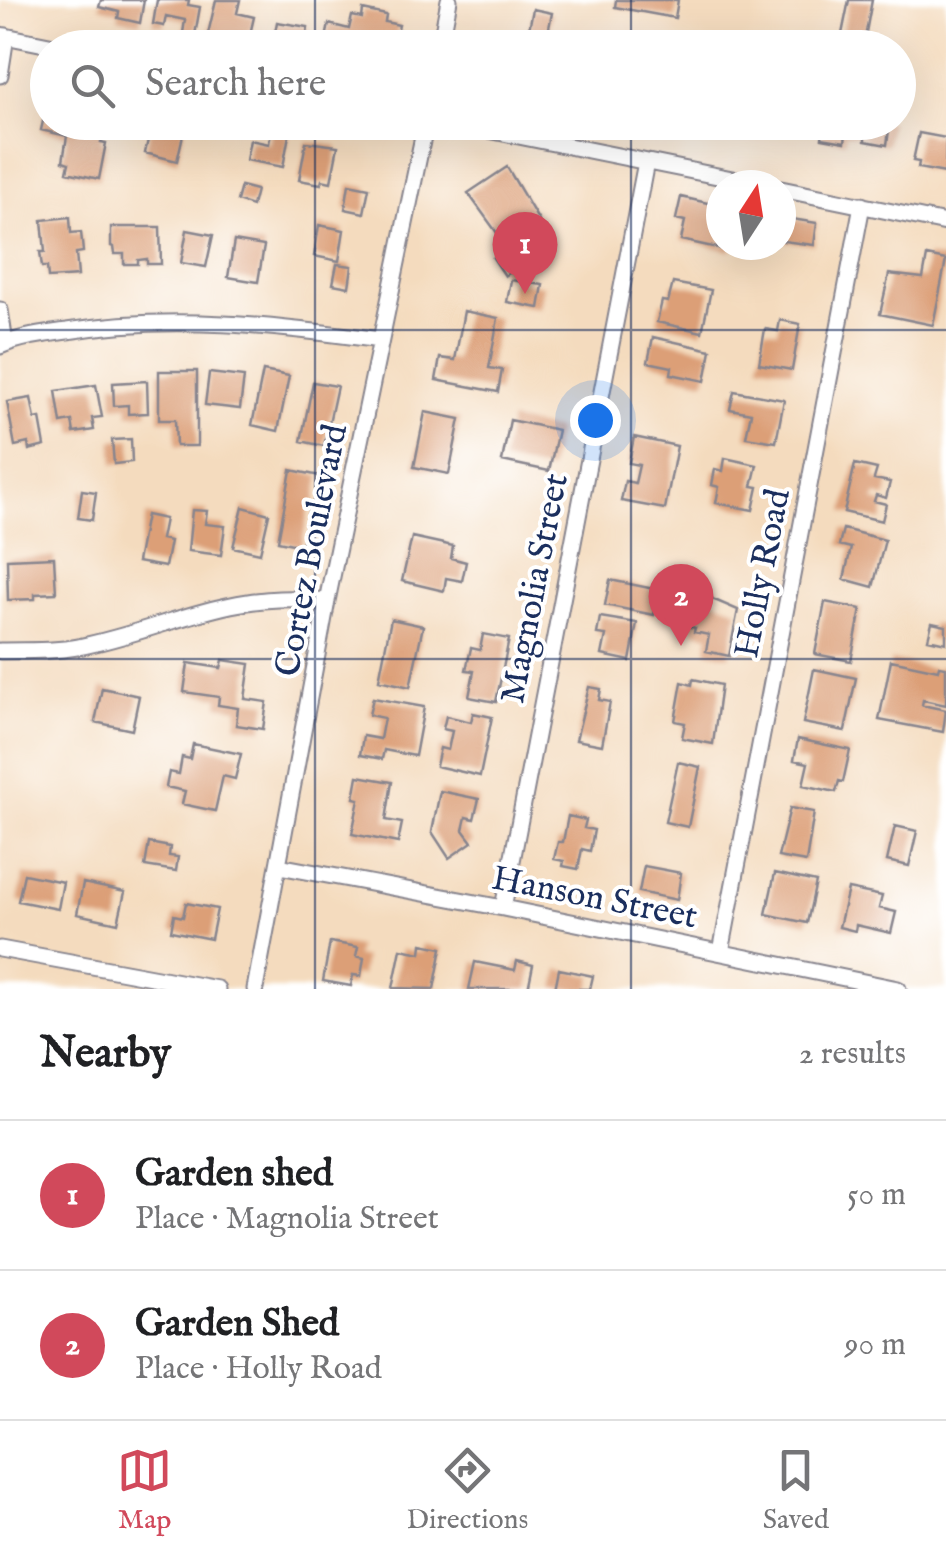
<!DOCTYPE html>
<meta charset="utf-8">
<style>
:root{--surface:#fff;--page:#f6f6f6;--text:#202124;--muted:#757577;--line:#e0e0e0;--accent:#d1495b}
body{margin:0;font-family:"IM FELL English",serif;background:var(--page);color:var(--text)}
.compass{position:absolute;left:706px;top:170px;width:90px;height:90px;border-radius:50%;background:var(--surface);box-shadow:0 10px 40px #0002;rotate:12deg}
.you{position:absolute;left:595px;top:420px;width:35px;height:35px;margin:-25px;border:8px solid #fff;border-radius:50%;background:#1a73e8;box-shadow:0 0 0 15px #1a73e833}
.badge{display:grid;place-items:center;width:65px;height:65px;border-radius:50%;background:var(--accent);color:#fff;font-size:32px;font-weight:700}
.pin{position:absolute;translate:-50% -82px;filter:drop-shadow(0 2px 5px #0008)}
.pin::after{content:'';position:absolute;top:52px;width:35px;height:30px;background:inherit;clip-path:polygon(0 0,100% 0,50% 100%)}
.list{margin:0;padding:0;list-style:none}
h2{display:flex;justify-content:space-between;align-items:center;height:130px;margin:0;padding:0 40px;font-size:42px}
h2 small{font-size:32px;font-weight:400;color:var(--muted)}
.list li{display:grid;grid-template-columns:65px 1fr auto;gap:30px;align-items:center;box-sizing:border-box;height:150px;padding:0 40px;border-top:2px solid var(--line)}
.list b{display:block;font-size:38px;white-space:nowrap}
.list p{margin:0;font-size:32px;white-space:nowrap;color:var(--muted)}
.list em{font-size:32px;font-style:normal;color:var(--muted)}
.icon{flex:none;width:55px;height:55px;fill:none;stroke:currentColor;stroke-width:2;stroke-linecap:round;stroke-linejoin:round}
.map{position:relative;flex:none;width:946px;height:989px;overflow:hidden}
.search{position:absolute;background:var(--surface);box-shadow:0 10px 40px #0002;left:30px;right:30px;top:30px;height:110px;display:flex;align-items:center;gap:25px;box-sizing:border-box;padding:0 35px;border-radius:55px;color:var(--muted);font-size:38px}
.sheet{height:430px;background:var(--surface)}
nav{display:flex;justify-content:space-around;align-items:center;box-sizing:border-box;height:140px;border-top:2px solid var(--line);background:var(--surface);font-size:28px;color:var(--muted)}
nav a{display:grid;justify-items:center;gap:5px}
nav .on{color:var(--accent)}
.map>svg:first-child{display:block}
.building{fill:#dc9f77}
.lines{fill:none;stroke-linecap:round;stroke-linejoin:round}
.minor-casing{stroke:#88858e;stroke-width:19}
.minor{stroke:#fff;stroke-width:15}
.grid{fill:none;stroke:#1b2f5e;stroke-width:2.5;stroke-opacity:0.55}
.labels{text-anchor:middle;stroke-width:8;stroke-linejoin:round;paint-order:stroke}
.street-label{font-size:35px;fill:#1b2f5e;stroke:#fff}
</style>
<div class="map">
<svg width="946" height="989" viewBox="0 0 946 989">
<rect width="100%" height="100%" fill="#fff"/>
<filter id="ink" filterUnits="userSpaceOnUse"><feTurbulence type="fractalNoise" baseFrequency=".01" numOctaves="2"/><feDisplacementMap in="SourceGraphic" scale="20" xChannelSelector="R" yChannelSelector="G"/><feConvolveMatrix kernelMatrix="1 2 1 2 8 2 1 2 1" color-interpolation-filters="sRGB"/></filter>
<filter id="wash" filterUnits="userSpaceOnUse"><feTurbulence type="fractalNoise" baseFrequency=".0048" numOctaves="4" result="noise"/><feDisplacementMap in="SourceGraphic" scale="40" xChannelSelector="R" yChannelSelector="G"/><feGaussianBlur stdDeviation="2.25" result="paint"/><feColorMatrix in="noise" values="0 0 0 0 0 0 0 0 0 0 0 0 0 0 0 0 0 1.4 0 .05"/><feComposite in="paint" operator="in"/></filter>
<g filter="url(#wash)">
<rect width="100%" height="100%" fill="#f4dbbe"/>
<g id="blocks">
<!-- building -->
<path class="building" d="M101,0H144L140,23L118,18L119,12L99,7Z
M157,0H189L188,5L200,7L195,35L183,33L185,20L166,16L164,26L153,24Z
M216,0H240L237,13L254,17L248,43L234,40L233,44L207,38Z
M616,0H678L675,18L615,7Z
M849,0H872L864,43L841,39Z
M533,9L552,13L547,38L528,34Z
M363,10L386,15L385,22L399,25L394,48H324L329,24L349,29L352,16L362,18Z
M277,22L308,27L305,48H272Z
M498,32L527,38L525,48H495Z
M46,108L48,122H105L101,142L106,143L99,179L67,172L69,163L63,161L67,136L41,130Z
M152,122H186L177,161L145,153Z
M824,122H890L887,145L865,141V137L846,134L845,142L822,138Z
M271,131L289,135L283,167L246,160L250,140L269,144Z
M919,133L946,138L945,173L918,168L919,162L913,161Z
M306,142L338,146L331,182L322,180L321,184L299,180Z
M507,167L539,221L532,227L534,230L508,248L468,193Z
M349,184L369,188L364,213L345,209Z
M241,186L256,190L252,206L237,201Z
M681,197L721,206V245H733L731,251L681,240L685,221L676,219Z
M70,217L71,233L81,232L83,252L76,253L78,276L48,278L47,267H42L40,252H45L42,220Z
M786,218L817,223L814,245L783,241Z
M319,225L344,230L339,261L314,256Z
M111,227H160L161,264H147V259L138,260V264H124V254H115L114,247L111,246Z
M187,230L213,235L206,267L181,263Z
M234,241L264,246L258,282L228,277Z
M511,247L522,264L505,276L493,258Z
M927,256L946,260L933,325L880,314L889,274L923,278Z
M337,264L352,266L349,287L333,284Z
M511,280L543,285L539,308L507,302Z
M673,283L711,290L702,332L657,322L662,301L668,302Z
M464,311L498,318L489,368L502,370L498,392L436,380L440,358L455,360Z
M780,320L800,324L792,370L759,364L765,329L778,331Z
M653,337L711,350L705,381L671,374L672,367L648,362Z
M159,371H197V446H176L175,420H159Z
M263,371L289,376L278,431L252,425Z
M209,373L244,377L240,409L205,405Z
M147,381L148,413L128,414V405L114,406L113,383Z
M313,382L337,386L324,446L301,441Z
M96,385L102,417L92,418L94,430L74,433L72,421L61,423L56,391Z
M734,391L784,400L776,442L746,437L751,413L730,409Z
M31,398L35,419L40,418L45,446L29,450L28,443L15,446L7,402Z
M425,412L460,419L449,474L414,467Z
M510,420L558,430L549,471L502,461Z
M634,437L677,446L665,509L621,501L625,481L635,483L639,465L629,463Z
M131,439L132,462L114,464L112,440Z
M725,458L757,465L752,486L758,487L753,510L716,503L719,487L712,485L715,469L723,471Z
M855,464L877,469L874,479L890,482L886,498L876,495L874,501L886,504L882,521L844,512Z
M291,470L320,476L314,508L309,507L302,546L278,541Z
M82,490L96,492L92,520L78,518Z
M243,507L269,514L260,553L233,547Z
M192,510L207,511L205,524L225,526L221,555L188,551Z
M146,515L165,519L161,539L170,541L165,567L137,562Z
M843,529L885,540L873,587L844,579L851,548L839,545Z
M412,537L453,546L451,558L466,562L462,581L446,578L444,591L402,581Z
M54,557L56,593L35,594V599L8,600L7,559Z
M610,580L659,590L654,615L605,605Z
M703,595L738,610L729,656L706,651L709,635L694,632L695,628L687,626L689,615L697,616Z
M825,602L861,609L851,661L815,654Z
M600,617L637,623L630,661L602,655L606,635L597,634Z
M391,619L423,626L410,687L379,680Z
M932,623L946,626V643L928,639Z
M483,634L509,639L496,702L469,697L474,671L466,670L471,648L480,650Z
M223,660L250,664L245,699L267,702L263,729L236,725L238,708L218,705L219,697L184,692L188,663L221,668Z
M891,660L938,670L939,666L946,667V705L923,700L922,705L946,710L943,732L879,720Z
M814,669L856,678L845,731L803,723Z
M693,679L721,685L713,744L682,738L685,723L675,721L682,682L692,685Z
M589,687L601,689L599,700L610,702L602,745L576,740Z
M102,688L139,696L132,730L95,722Z
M373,698L424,707L415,756L384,750L382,759L360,755L363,736L380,739L384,718L369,715Z
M473,713L492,717L480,776L436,766L440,748L448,750L452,731L443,729L446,716L471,722Z
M798,739L850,750L843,782L839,781L836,792L803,785L808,763L794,760Z
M193,744L241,754L235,779L223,776L215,811L182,804L185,791L166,787L169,772L179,774L182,757L190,759Z
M678,762L700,767L688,827L665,822Z
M358,776L392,782L386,820L402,823L398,843L352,834L359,799L354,798Z
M440,791L479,799L474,819L466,817L463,830L472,842L449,858L432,832Z
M790,808L814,812L806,862L778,857Z
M568,816L586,820L584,828L594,830L590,851L582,849L578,869L563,866L564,861L554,859L558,842H563Z
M895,826L917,831L909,866L887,861Z
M149,843L170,847L169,856L178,857L176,871L145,866Z
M644,866L681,873L677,900L639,892Z
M775,873L816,882L807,923L766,914Z
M24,874L63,882L58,909L18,901Z
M83,883L125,892L118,923L77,914Z
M848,889L882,896L879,908L896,912L891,933L856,925L855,931L839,927Z
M186,903L217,909L211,939L171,931L174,915L183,917Z
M330,942L358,947L356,956L364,958L361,976L353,975L351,986L323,981Z
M422,944L442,948L434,989L393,988L401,949L421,953Z
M517,961L533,965L528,989H469L475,962L515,970Z
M559,969L593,976L590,989H555Z"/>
</g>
</g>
<g filter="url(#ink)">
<use href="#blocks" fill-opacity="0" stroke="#88858e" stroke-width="2.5"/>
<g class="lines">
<defs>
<path id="minor" d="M0,35L64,48
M440,48L449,0
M0,75L6,36
M449,122L762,185
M781,189L946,223
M0,310L5,343
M0,346C20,337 45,334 67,331C173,314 275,326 380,340
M0,651C25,650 53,652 78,647C169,629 227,589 327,601
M279,866L503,908L898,989
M503,908L646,162
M0,949L217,989
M721,952L862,205
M255,989L327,601L426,122"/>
</defs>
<!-- minor casing -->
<use href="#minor" class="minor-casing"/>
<!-- minor -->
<use href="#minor" class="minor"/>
</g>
</g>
<!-- grid -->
<path class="grid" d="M315,0V48M631,0V48M315,122V989M631,122V989M0,330H946M0,659H946"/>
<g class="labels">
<!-- street labels -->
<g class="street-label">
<text transform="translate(310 550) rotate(-79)" y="12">Cortez Boulevard</text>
<text transform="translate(761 573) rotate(-79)" y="12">Holly Road</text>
<text transform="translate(533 588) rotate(-79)" y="12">Magnolia Street</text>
<text transform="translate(595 896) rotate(11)" y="12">Hanson Street</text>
</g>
</g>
</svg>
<svg class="compass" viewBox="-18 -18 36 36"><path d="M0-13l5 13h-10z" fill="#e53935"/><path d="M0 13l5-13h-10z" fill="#757577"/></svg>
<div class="you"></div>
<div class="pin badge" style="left:525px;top:294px">1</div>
<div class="pin badge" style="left:681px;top:646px">2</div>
<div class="search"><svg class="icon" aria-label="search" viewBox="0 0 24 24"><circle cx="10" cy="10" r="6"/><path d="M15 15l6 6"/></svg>Search here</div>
</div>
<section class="sheet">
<h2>Nearby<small>2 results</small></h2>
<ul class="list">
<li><span class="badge">1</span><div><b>Garden shed</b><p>Place · Magnolia Street</p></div><em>50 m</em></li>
<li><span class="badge">2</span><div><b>Garden Shed</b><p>Place · Holly Road</p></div><em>90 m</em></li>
</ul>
</section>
<nav>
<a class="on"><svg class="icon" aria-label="map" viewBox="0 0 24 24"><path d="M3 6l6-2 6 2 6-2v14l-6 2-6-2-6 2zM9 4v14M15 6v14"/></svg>Map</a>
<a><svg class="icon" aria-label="directions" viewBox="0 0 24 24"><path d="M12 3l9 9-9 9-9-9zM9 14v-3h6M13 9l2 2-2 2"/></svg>Directions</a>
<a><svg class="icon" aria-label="saved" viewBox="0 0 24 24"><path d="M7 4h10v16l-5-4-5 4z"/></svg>Saved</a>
</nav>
